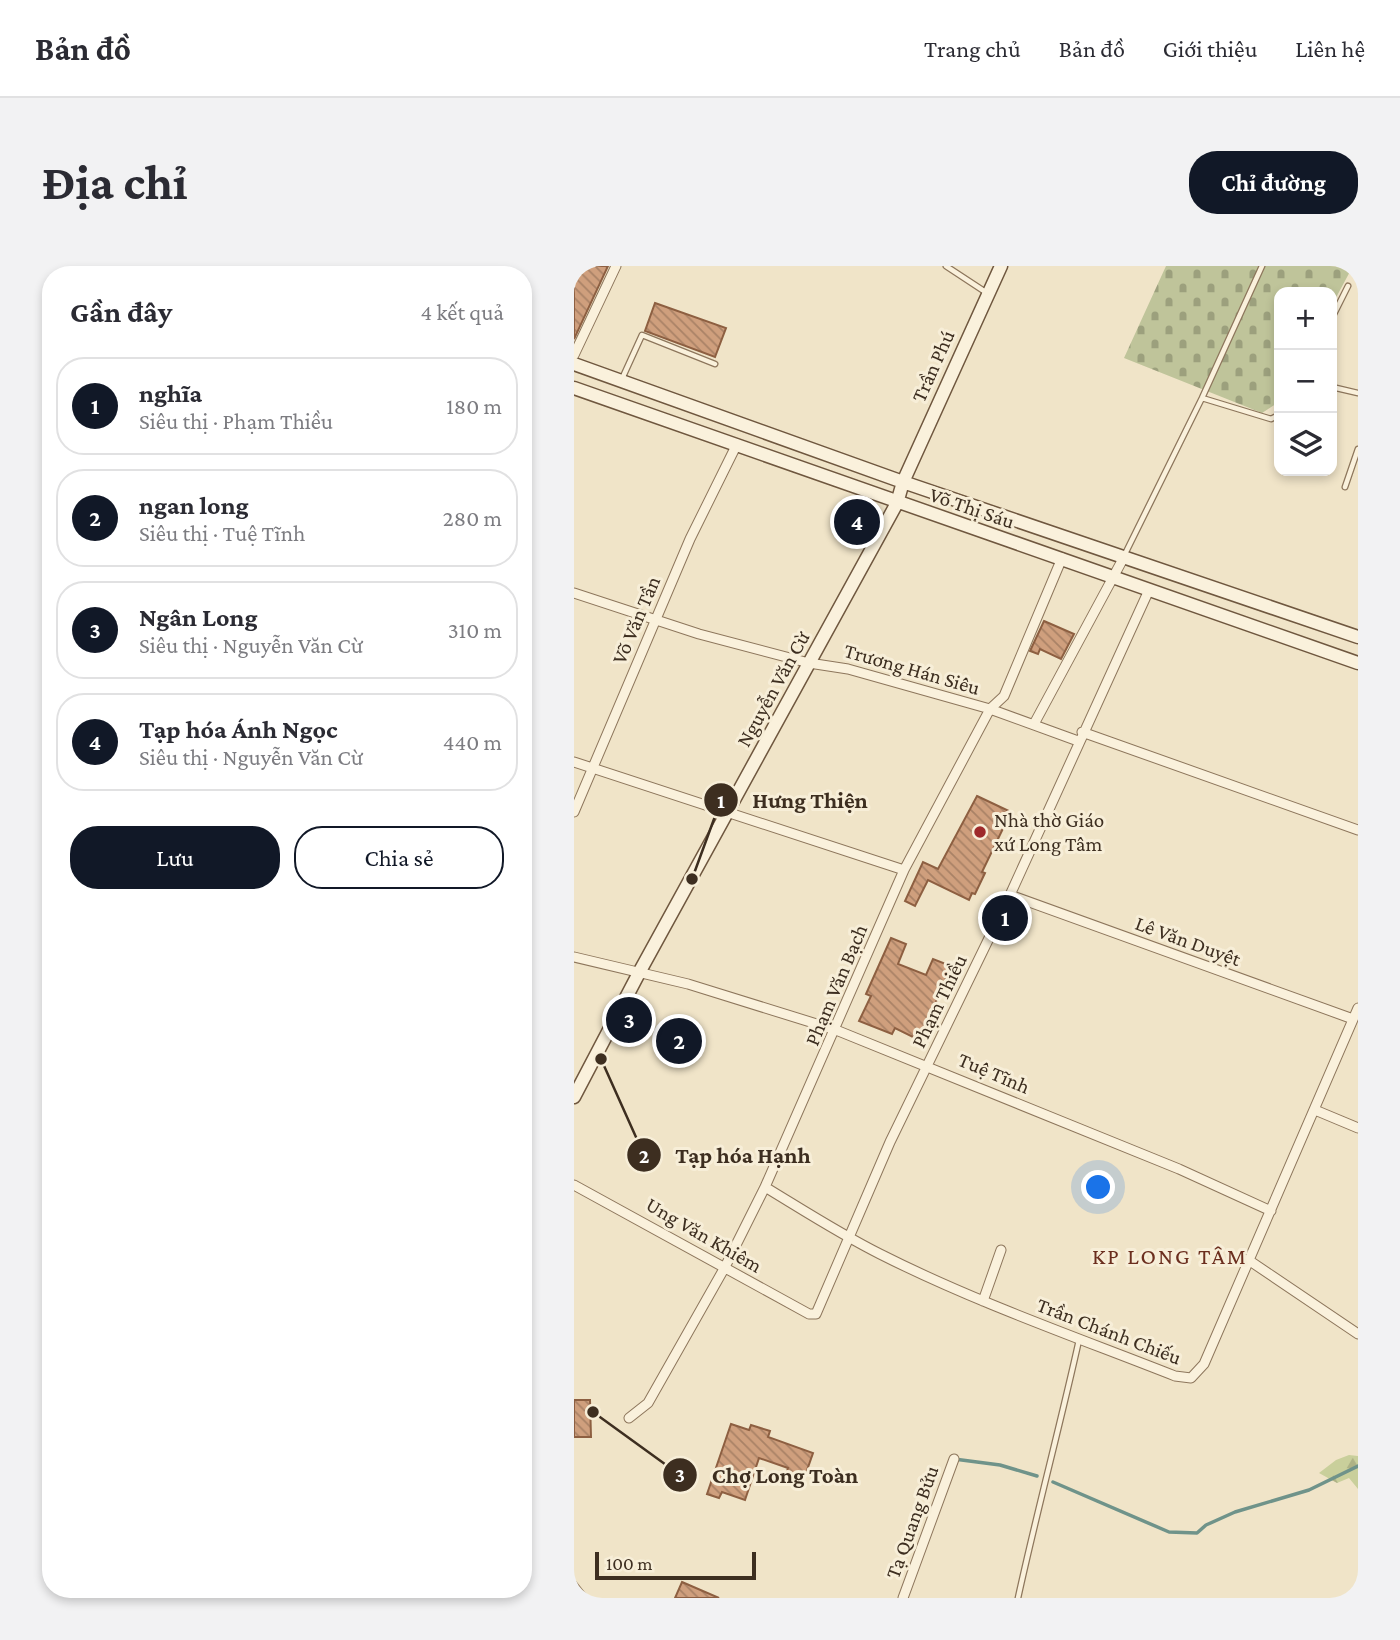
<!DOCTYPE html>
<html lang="vi">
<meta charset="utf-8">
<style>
:root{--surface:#fff;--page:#f2f2f3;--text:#2b2b33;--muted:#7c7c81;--line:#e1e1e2;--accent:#111827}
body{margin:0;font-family:"Crimson Pro",serif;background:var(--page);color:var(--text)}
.controls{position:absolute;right:21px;top:21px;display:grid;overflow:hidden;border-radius:14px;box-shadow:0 4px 10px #0003}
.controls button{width:63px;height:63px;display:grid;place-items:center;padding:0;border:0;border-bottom:2px solid var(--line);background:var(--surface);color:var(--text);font:35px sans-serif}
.scale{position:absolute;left:21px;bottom:18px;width:161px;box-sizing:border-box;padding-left:7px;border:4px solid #3d2e20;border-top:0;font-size:19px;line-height:24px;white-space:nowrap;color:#3d2e20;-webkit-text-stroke:5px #f7eed8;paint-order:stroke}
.you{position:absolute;left:525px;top:922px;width:24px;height:24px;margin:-18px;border:5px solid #fff;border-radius:50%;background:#1a73e8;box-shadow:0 0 0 10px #1a73e833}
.badge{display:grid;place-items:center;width:46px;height:46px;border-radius:50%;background:var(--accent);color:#fff;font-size:23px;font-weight:700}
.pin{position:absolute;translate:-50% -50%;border:4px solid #fff;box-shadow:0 2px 7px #0006}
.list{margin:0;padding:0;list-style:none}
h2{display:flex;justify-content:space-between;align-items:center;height:91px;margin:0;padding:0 28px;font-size:30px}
h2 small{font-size:23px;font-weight:400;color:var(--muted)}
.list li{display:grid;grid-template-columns:46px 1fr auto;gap:21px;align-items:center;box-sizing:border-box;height:98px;margin:0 14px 14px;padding:0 14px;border:2px solid var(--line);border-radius:28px}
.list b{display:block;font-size:26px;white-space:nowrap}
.list p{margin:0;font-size:23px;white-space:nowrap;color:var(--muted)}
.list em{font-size:23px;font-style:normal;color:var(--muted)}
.actions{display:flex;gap:14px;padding:21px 28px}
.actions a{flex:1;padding:16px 0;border:2px solid var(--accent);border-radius:28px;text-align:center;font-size:24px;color:var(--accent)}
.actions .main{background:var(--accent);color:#fff}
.icon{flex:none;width:38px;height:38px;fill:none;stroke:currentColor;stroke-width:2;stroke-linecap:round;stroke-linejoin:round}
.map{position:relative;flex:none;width:784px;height:1332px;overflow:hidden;border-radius:28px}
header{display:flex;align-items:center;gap:42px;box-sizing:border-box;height:98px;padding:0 35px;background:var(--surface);border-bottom:2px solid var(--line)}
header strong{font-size:33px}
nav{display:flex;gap:38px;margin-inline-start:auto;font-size:24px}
.intro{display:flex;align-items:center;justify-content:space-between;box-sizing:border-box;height:168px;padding:0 42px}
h1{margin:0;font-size:49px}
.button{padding:18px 32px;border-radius:28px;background:var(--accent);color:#fff;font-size:24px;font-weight:700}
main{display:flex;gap:42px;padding:0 42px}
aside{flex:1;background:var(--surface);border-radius:28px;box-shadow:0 4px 10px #0003}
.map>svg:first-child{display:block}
.forest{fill:url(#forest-firs)}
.cemetery{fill:url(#cemetery-stones)}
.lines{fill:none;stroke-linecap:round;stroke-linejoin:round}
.stream{stroke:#6f938a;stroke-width:3.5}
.building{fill:url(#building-back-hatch);stroke:#8d5f41;stroke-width:2}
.service-casing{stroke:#8d765c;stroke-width:7}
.minor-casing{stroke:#8d765c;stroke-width:11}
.secondary-casing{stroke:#6f573f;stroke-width:15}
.service{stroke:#faf1dc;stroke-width:4.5}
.minor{stroke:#faf1dc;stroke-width:9}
.secondary{stroke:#faf1dc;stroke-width:12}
.poi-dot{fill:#9e2a2b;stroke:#f7eed8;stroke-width:2.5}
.labels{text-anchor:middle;stroke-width:6;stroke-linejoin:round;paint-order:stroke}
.street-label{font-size:21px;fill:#3d2e20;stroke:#f7eed8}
.poi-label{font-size:21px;fill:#3d2e20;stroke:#f7eed8;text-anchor:start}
.neighbourhood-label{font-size:23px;letter-spacing:2px;fill:#6b2e1e;stroke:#f7eed8}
.leader{fill:none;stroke:#3d2e20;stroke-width:2.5}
.callout-dot{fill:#3d2e20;stroke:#f7eed8;stroke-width:2.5}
.mark-label{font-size:21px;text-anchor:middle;font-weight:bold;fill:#fff}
.callout-label{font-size:23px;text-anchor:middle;font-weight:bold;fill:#3d2e20;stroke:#f7eed8;stroke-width:6;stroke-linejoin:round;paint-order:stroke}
</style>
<header>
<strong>Bản đồ</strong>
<nav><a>Trang chủ</a><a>Bản đồ</a><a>Giới thiệu</a><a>Liên hệ</a></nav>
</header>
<div class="intro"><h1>Địa chỉ</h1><a class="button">Chỉ đường</a></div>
<main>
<aside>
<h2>Gần đây<small>4 kết quả</small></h2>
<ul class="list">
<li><span class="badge">1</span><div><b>nghĩa</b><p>Siêu thị · Phạm Thiều</p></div><em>180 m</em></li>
<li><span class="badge">2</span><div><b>ngan long</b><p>Siêu thị · Tuệ Tĩnh</p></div><em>280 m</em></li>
<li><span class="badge">3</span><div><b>Ngân Long</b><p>Siêu thị · Nguyễn Văn Cừ</p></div><em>310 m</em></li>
<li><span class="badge">4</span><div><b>Tạp hóa Ánh Ngọc</b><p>Siêu thị · Nguyễn Văn Cừ</p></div><em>440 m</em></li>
</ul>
<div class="actions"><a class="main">Lưu</a><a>Chia sẻ</a></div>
</aside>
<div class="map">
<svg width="784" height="1332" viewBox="0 0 784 1332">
<defs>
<pattern id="forest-firs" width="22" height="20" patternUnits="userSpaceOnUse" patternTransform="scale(1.75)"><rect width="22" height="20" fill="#c9cf9b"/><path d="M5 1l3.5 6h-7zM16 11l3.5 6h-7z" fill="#aeb285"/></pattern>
<pattern id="cemetery-stones" width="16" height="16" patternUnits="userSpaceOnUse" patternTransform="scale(1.75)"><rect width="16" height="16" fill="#bfc49a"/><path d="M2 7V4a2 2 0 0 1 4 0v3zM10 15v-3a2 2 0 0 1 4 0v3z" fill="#9ca07d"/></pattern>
<pattern id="building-back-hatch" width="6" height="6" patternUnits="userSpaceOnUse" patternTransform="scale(1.75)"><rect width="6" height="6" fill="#cf9f7d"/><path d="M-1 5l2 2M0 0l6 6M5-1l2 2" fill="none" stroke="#a98266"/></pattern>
</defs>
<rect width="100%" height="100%" fill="#f0e4c8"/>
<!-- forest -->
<path class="forest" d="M775,1189L784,1190V1223L775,1212L763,1217L745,1207L762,1194Z"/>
<!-- cemetery -->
<path class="cemetery" d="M592,0H779L758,39V26H705V136L688,147L550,92Z"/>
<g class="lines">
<!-- stream -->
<path class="stream" d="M380,1193L426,1199L463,1210
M479,1216L595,1266L623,1267L632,1259L661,1246L735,1224L784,1200"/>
</g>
<!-- building -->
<path class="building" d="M0,0H34L0,73Z
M81,37L152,62L141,91L71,65Z
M470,355L500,368L487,393L466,383L464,388L456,385Z
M403,530L437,546L408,606L411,607L401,628L398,627L395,634L354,614L341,640L331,635L349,596L364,603Z
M317,672L332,678L324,698L352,709L359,693L377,700L361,738L367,741L349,776L321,762L318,768L285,755L297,730L292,728Z
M0,1134H16L17,1171H0Z
M157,1158L175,1164L177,1159L196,1165L194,1171L239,1187L232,1207L225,1205L220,1219L210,1215L214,1202L185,1192L171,1234L148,1226L145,1232L133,1228Z
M108,1316L145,1332H101Z"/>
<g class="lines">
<defs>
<path id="service" d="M372,0L413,27
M758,52L774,20
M47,115L68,69L141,98
M758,121L784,127
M628,132L697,153L705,149
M771,221L784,183
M550,290L628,132L688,0
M0,1318L11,1332
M444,1332C463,1245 486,1160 505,1074"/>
<path id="minor" d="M0,89L42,0
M0,327L125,368L235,397L274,403L416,443L504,475
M460,458L550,291
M508,466L784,564
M0,496L330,604
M0,546L116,273L163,178
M436,629L779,753
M0,691L114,718L262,764L605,903L697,945
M741,844L784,862
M0,919L235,1048H242L316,876L436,629L575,324
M191,921C229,944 266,968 306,988C401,1036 502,1071 601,1110L617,1112L630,1098L784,742
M676,995L784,1068
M409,1035L427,984
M55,1152L74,1137L151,1001L191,921L330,604L416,443L430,430L488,292
M329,1332L380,1193"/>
<path id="secondary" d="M0,98L329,216L784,371
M0,122L784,397
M0,831L66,705L323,237L329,216L427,0"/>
</defs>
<!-- service casing -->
<use href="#service" class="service-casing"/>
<!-- minor casing -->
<use href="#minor" class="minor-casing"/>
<!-- secondary casing -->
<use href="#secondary" class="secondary-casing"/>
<!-- service -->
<use href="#service" class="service"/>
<!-- minor -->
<use href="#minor" class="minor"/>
<!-- secondary -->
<use href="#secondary" class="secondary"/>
</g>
<!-- markers -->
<circle class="poi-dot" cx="406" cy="566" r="7"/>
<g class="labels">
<!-- street labels -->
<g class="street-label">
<text transform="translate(359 100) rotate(-66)" y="7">Trần Phú</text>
<text transform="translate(398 242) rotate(19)" y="7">Võ Thị Sáu</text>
<text transform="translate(62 354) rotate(-67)" y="7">Võ Văn Tần</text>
<text transform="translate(338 403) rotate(16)" y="7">Trương Hán Siêu</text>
<text transform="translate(199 423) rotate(-61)" y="7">Nguyễn Văn Cừ</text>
<text transform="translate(614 675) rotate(20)" y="7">Lê Văn Duyệt</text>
<text transform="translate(262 719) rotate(-67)" y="7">Phạm Văn Bạch</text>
<text transform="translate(365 735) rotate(-64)" y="7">Phạm Thiều</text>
<text transform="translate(420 807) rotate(23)" y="7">Tuệ Tĩnh</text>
<text transform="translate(130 969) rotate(30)" y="7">Ung Văn Khiêm</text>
<text transform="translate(535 1065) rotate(21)" y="7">Trần Chánh Chiếu</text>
<text transform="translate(338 1256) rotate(-70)" y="7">Tạ Quang Bửu</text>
</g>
<!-- poi labels -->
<g class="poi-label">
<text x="420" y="561">Nhà thờ Giáo<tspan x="420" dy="24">xứ Long Tâm</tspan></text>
</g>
<!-- neighbourhood labels -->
<g class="neighbourhood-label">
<text x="596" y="998">KP LONG TÂM</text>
</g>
</g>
<!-- callouts -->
<path class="leader" d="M118 613L147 534M27 793L70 889M19 1146L106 1209"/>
<g class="callout-dot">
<circle cx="118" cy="613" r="7"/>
<circle cx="27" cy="793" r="7"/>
<circle cx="19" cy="1146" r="7"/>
<circle cx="147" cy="534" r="18"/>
<circle cx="70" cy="889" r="18"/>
<circle cx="106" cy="1209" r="18"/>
</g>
<g class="mark-label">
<text x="147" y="542">1</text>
<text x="70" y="897">2</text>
<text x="106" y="1216">3</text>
</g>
<g class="callout-label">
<text x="236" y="542">Hưng Thiện</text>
<text x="169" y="897">Tạp hóa Hạnh</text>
<text x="211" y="1217">Chợ Long Toàn</text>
</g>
</svg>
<div class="controls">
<button>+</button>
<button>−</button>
<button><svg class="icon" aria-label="layers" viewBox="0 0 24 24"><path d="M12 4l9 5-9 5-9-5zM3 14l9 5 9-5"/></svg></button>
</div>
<div class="scale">100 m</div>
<div class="you"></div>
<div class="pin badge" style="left:431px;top:652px">1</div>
<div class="pin badge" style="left:105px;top:775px">2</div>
<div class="pin badge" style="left:55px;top:754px">3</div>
<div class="pin badge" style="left:283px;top:256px">4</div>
</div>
</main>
